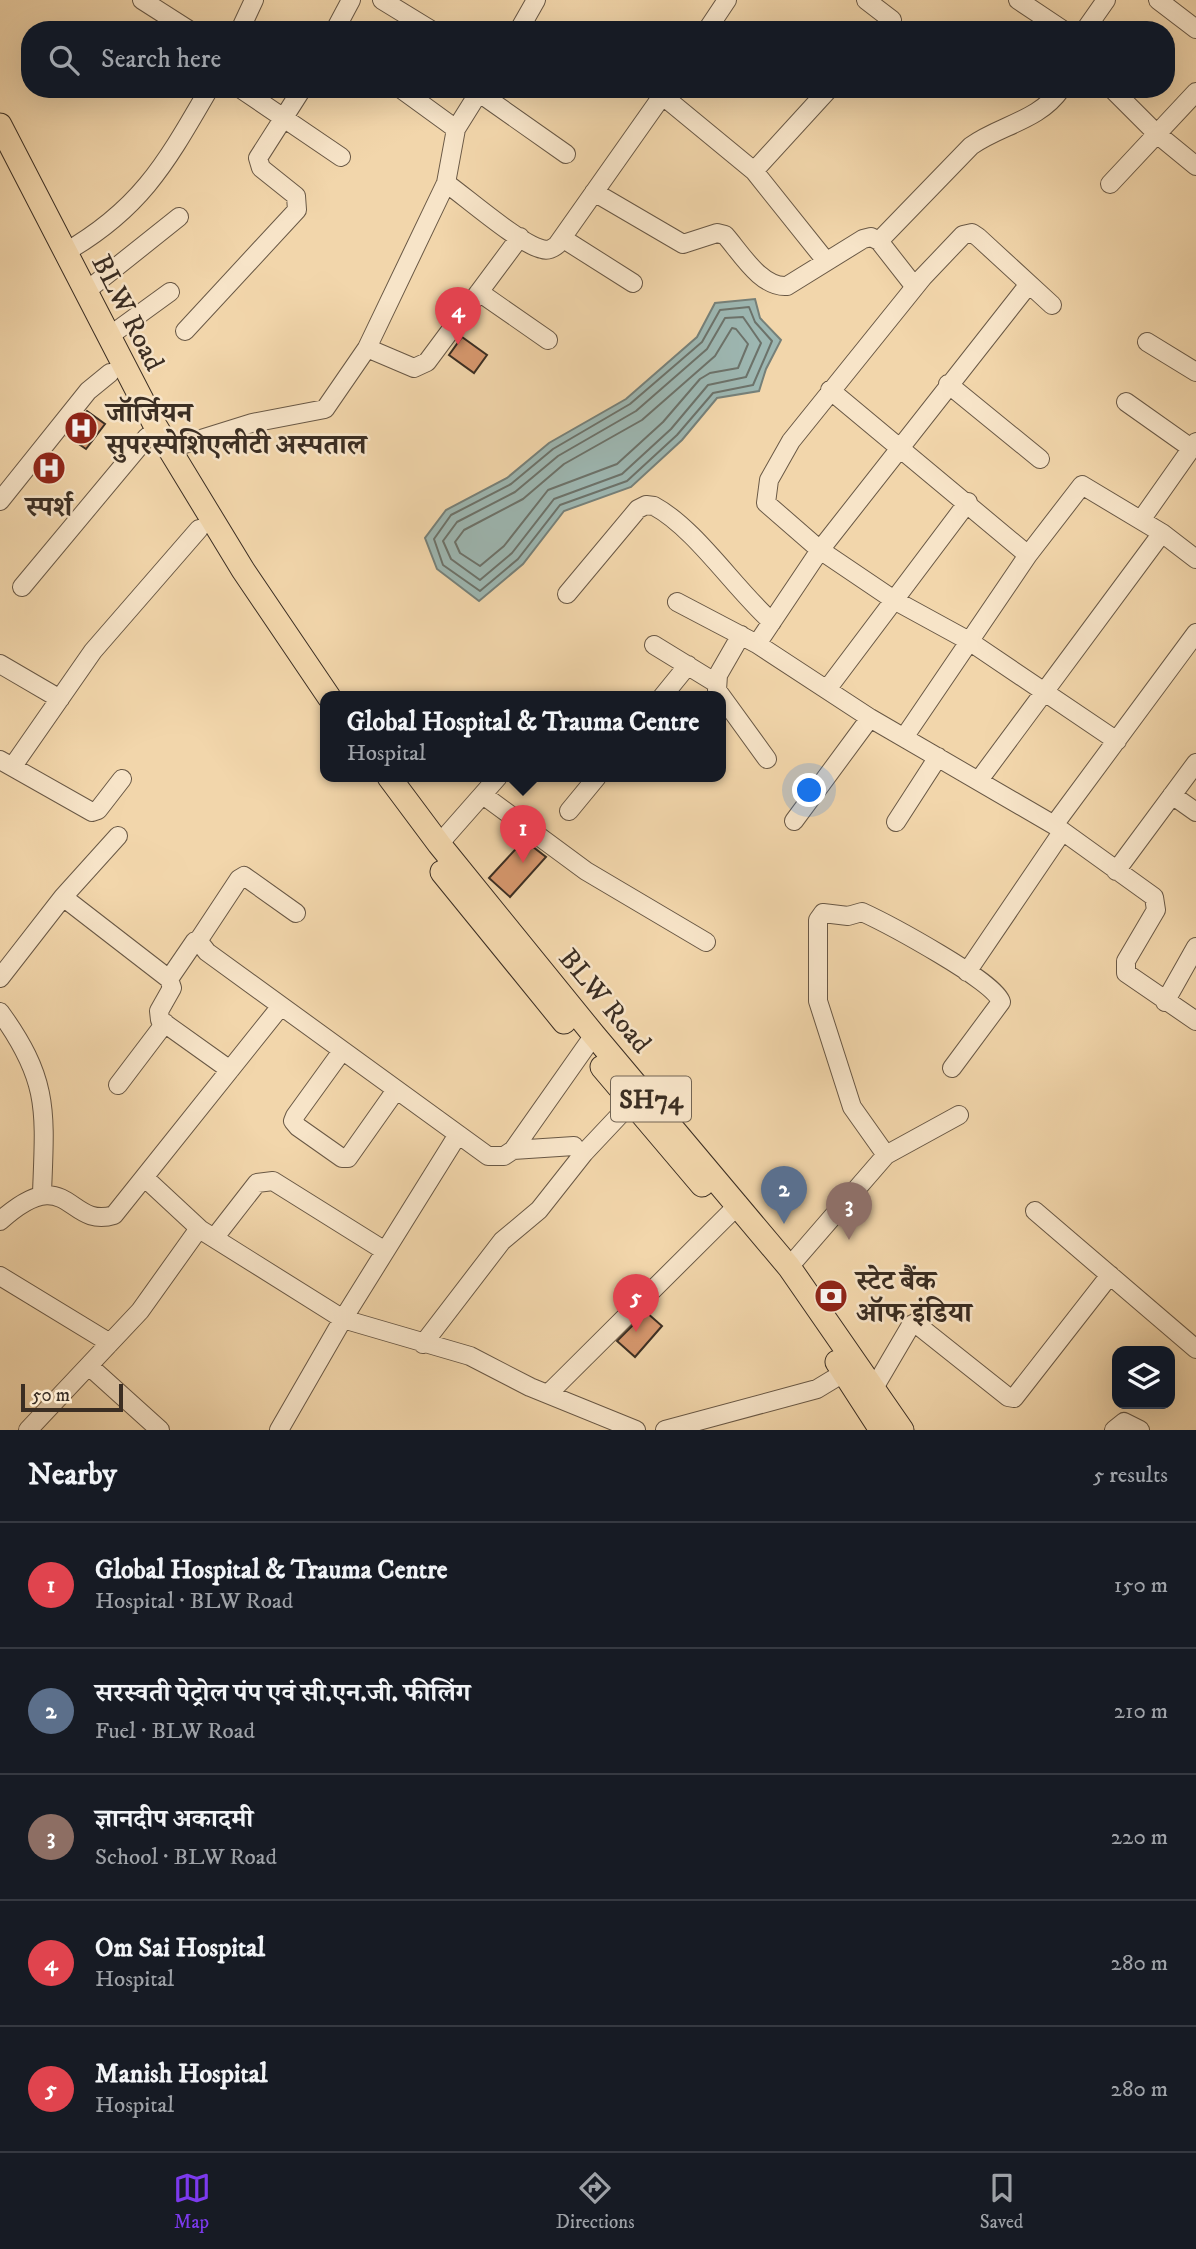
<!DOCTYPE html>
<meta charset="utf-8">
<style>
:root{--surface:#171b24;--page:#20242c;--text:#f1f3f6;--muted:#9ea1a6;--line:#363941;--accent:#7c3aed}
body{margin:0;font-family:"IM FELL DW Pica","Noto Serif Devanagari",serif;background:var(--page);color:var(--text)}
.controls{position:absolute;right:21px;bottom:21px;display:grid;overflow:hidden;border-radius:14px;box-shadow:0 7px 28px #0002}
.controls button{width:63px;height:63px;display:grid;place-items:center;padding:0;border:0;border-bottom:2px solid var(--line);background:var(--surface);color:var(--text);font:35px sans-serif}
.scale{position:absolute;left:21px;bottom:18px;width:102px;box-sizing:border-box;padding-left:7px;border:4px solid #3b2e23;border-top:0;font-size:19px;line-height:24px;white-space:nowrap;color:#3b2e23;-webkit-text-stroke:5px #f7e4c8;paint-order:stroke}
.you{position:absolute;left:810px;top:791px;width:24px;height:24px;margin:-18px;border:5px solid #fff;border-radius:50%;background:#1a73e8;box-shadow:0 0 0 10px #1a73e833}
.badge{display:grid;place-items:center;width:46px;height:46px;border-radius:50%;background:var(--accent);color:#fff;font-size:23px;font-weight:700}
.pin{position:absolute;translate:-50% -58px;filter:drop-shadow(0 2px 4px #0008)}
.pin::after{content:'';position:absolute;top:37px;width:24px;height:21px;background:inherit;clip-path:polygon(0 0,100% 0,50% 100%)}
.popup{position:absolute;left:320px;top:691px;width:406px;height:91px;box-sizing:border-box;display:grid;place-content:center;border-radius:14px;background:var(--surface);filter:drop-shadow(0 2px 5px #0005);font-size:23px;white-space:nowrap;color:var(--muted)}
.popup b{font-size:26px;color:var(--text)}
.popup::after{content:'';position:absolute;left:50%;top:100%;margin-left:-14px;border:14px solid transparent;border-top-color:var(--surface)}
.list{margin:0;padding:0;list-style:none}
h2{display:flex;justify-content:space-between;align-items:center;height:91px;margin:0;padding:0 28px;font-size:30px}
h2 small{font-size:23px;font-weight:400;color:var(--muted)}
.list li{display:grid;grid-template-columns:46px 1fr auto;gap:21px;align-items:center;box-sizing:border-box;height:126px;padding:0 28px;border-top:2px solid var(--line)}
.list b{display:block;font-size:26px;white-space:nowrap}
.list p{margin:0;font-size:23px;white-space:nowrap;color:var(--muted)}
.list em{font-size:23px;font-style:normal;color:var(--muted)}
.icon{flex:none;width:38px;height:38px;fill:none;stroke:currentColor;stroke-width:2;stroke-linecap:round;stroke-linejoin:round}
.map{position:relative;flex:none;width:1196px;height:1430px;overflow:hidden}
.search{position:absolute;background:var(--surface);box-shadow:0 7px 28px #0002;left:21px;right:21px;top:21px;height:77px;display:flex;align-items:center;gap:18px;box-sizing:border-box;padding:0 24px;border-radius:28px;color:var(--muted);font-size:26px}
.sheet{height:721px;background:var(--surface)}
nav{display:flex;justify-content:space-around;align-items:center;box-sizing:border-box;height:98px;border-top:2px solid var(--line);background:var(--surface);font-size:19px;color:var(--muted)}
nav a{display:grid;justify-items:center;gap:4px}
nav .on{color:var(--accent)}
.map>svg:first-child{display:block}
.water{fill:#9db7b2;stroke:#768079;stroke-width:2}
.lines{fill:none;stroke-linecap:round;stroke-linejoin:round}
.shore{stroke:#6c726a;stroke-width:2}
.building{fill:#d7986e;stroke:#3b2e23;stroke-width:2}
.minor-casing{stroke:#695845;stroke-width:20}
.major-casing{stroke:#3b2e23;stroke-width:25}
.minor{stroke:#f7e4c8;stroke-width:18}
.major{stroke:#f2d6ab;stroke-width:23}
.labels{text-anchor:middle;stroke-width:5;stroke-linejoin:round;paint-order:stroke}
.shield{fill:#f7e4c8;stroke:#736554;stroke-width:2}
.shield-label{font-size:26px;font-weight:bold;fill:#3b2e23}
.street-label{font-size:28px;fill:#3b2e23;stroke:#f7e4c8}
.poi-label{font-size:28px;font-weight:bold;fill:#3b2e23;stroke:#f7e4c8;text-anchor:start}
</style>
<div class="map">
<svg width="1196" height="1430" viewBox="0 0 1196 1430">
<rect width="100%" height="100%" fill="#f2d6ab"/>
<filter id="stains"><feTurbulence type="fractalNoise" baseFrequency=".00286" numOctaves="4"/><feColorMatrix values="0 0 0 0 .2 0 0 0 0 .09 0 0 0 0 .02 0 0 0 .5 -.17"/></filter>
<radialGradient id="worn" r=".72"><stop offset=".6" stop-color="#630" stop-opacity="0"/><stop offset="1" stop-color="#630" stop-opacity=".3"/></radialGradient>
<!-- water -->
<path class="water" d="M755,299L760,318L781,340L766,369L759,391L717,398L682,440L631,487L564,511L523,564L479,601L437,569L425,538L446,510L507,478L549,443L626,399L697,337L715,303Z"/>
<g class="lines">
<!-- shore -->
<path class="shore" d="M749,307L755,322L772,341L753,385L713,393L677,435L627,481L560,505L518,559L480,591L443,565L434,539L451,515L511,484L553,449L630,404L702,342L720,310Z
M743,317L761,343L746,377L708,385L671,429L622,474L554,499L512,553L480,580L451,559L443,541L457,522L515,492L558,456L636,411L707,349L725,318Z
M732,328L736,329L748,344L738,368L710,373L700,379L663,422L617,464L548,490L504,546L480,566L460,553L455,542L464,530L523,499L564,464L642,420L715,356Z"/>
</g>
<!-- building -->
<path class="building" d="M462,337L487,355L474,373L449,355Z
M87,411L105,424L86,449L67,436Z
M524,840L546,857L510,897L489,878Z
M646,1312L662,1326L635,1357L617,1341Z"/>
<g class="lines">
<defs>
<path id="minor" d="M142,0L189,30
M382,0L431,30
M866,0L892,20
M1018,0L1063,30
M1158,0L1196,29
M240,30L254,0
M335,30L351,0
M519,30L536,0
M707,30L727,0
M1085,30L1106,0
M241,89L341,157
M401,89L456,129
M1112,89L1157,134L1196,166
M478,92L566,154
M663,96L754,171L826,261
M754,171L829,89
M446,183C467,198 521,245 542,249C548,251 552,249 557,245L667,89
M1110,184L1196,92
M594,192L683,244L717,233L725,235C741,253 761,288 787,286L863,239L871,237L879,241L915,287
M562,238L633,283
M879,241L971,146C1000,125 1039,121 1061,89
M64,253C141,209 166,163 209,89
M85,292L179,217
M479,292L548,340
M1052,305L978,237L972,233L963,235L923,277L791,441L769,480L766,503L820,550L894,600L969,641L1117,741
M185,331L297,210L296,196L261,168L258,158L302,89
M108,337L170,292
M1147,342L1196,372
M367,348L414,368L427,362L520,237
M948,384L1040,459
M830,390L1028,555L1082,485L1162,533L1196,559
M1126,402L1191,448
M172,448L252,423L325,409L367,348L446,183L456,129L481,89
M0,501L88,391L110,373
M1141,520L1196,442
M22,587L147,437
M567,594L638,509L646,505L654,506C695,528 735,589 772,622
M677,602L757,644L870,718L1054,825L1154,897L1156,910L1126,961V973L1196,1021
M741,635L718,675L717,690L767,759
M757,644L820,550L1029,284
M654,645L716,683
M0,664L60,699
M828,688L968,502
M662,697L688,665
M905,736L1028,555
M0,760L92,812L98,810L122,779
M13,766L93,651L199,529
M979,780L1162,533
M483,795L586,871L706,942
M1172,795L1196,812
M569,811L597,777
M794,821L870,718
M896,822L938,757
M1054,825L1196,633
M439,844L498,777
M1116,871L1196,763
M63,897L169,979L172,988L159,1011L160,1020L230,1070
M296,913L244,876L239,879L200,938V943L207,952L488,1156H504L513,1150L594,1035
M967,972L1062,832
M0,978L63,897L118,836
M169,979L195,941
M1165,1002L1196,947
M0,1012C50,1081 45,1112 42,1193
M342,1051L295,1116L293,1121L298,1127L342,1158H348L396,1090
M118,1085L165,1023
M513,1150L574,1146
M886,1155L852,1107L818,1001V920L823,913L848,916L862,912C886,923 997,982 1001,1002L952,1068
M145,1178L201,1230
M1035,1211L1196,1349
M0,1221C69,1159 67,1230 114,1215L281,1006
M215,1237L257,1183L273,1181L385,1251
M789,1267L886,1155L959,1115
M0,1276L110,1343
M423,1344L502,1241L539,1210L584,1153L632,1102
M89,1366L160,1430
M874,1388L911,1325L915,1323L1008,1397L1014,1398L1110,1275
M548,1394L739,1204
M28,1430L140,1311L195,1234L201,1230L343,1319L470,1356L530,1387L636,1430
M279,1430L343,1319L457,1136
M665,1430L817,1389L855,1366
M1114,1430L1124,1422L1140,1430"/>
<path id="major" d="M0,125L156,427L243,570L329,697
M389,777L439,844L594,1035L789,1267L902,1430
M442,872L564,1022
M602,1067L702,1185
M837,1362L881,1430"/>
</defs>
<!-- minor casing -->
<use href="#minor" class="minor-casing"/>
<!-- major casing -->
<use href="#major" class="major-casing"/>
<!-- minor -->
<use href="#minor" class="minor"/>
<!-- major -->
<use href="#major" class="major"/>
</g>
<!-- icons -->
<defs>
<symbol id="hospital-disc" viewBox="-11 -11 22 22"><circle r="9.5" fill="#8f2418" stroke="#f7e4c8"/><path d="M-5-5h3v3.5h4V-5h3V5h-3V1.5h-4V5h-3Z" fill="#fff"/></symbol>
<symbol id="bank-disc" viewBox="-11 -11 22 22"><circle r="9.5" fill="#8f2418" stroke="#f7e4c8"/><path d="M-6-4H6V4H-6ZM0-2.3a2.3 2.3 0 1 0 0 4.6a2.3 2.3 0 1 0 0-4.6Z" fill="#fff"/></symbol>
</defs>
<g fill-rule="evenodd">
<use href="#hospital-disc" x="62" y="409" width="38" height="38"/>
<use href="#hospital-disc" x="30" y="449" width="38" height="38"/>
<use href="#bank-disc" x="812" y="1277" width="38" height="38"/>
</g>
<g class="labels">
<!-- shield labels -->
<rect class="shield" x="611" y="1076.5" width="80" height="45" rx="5"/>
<g class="shield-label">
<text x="651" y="1108">SH74</text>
</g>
<!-- street labels -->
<g class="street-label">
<text transform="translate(129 312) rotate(63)" y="10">BLW Road</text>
<text transform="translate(606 1000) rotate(50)" y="10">BLW Road</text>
</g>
<!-- poi labels -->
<g class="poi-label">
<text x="106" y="422">जाॅर्जियन<tspan x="106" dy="32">सुपरस्पेशिएलीटी अस्पताल</tspan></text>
<text x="49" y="516" text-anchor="middle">स्पर्श</text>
<text x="856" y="1290">स्टेट बैंक<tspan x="856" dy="32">ऑफ इंडिया</tspan></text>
</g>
</g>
<rect width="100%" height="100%" filter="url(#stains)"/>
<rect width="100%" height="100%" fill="url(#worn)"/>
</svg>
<div class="controls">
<button><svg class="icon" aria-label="layers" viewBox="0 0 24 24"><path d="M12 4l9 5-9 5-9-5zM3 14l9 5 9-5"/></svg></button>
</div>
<div class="scale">50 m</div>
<div class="you"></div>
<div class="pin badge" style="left:523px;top:863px;background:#e0444e">1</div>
<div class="popup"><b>Global Hospital &amp; Trauma Centre</b>Hospital</div>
<div class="pin badge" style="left:784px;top:1224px;background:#5c6f8a">2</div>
<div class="pin badge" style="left:849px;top:1240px;background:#8d6e63">3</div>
<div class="pin badge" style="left:458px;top:345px;background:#e0444e">4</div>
<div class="pin badge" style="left:636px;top:1332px;background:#e0444e">5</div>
<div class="search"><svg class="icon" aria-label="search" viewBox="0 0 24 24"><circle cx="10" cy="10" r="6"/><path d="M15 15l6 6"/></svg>Search here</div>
</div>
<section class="sheet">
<h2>Nearby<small>5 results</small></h2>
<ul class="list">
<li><span class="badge" style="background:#e0444e">1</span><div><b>Global Hospital &amp; Trauma Centre</b><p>Hospital · BLW Road</p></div><em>150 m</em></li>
<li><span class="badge" style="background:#5c6f8a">2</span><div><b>सरस्वती पेट्रोल पंप एवं सी.एन.जी. फीलिंग</b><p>Fuel · BLW Road</p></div><em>210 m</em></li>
<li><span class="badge" style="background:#8d6e63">3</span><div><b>ज्ञानदीप अकादमी</b><p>School · BLW Road</p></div><em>220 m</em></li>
<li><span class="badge" style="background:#e0444e">4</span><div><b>Om Sai Hospital</b><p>Hospital</p></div><em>280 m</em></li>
<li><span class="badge" style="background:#e0444e">5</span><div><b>Manish Hospital</b><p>Hospital</p></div><em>280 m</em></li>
</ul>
</section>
<nav>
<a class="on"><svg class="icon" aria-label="map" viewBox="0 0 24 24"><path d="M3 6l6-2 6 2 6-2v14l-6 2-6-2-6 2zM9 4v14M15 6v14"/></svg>Map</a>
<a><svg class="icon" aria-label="directions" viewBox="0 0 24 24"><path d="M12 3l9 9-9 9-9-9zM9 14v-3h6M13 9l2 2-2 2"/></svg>Directions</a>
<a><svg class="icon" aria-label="saved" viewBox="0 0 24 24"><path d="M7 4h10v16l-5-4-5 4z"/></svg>Saved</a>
</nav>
